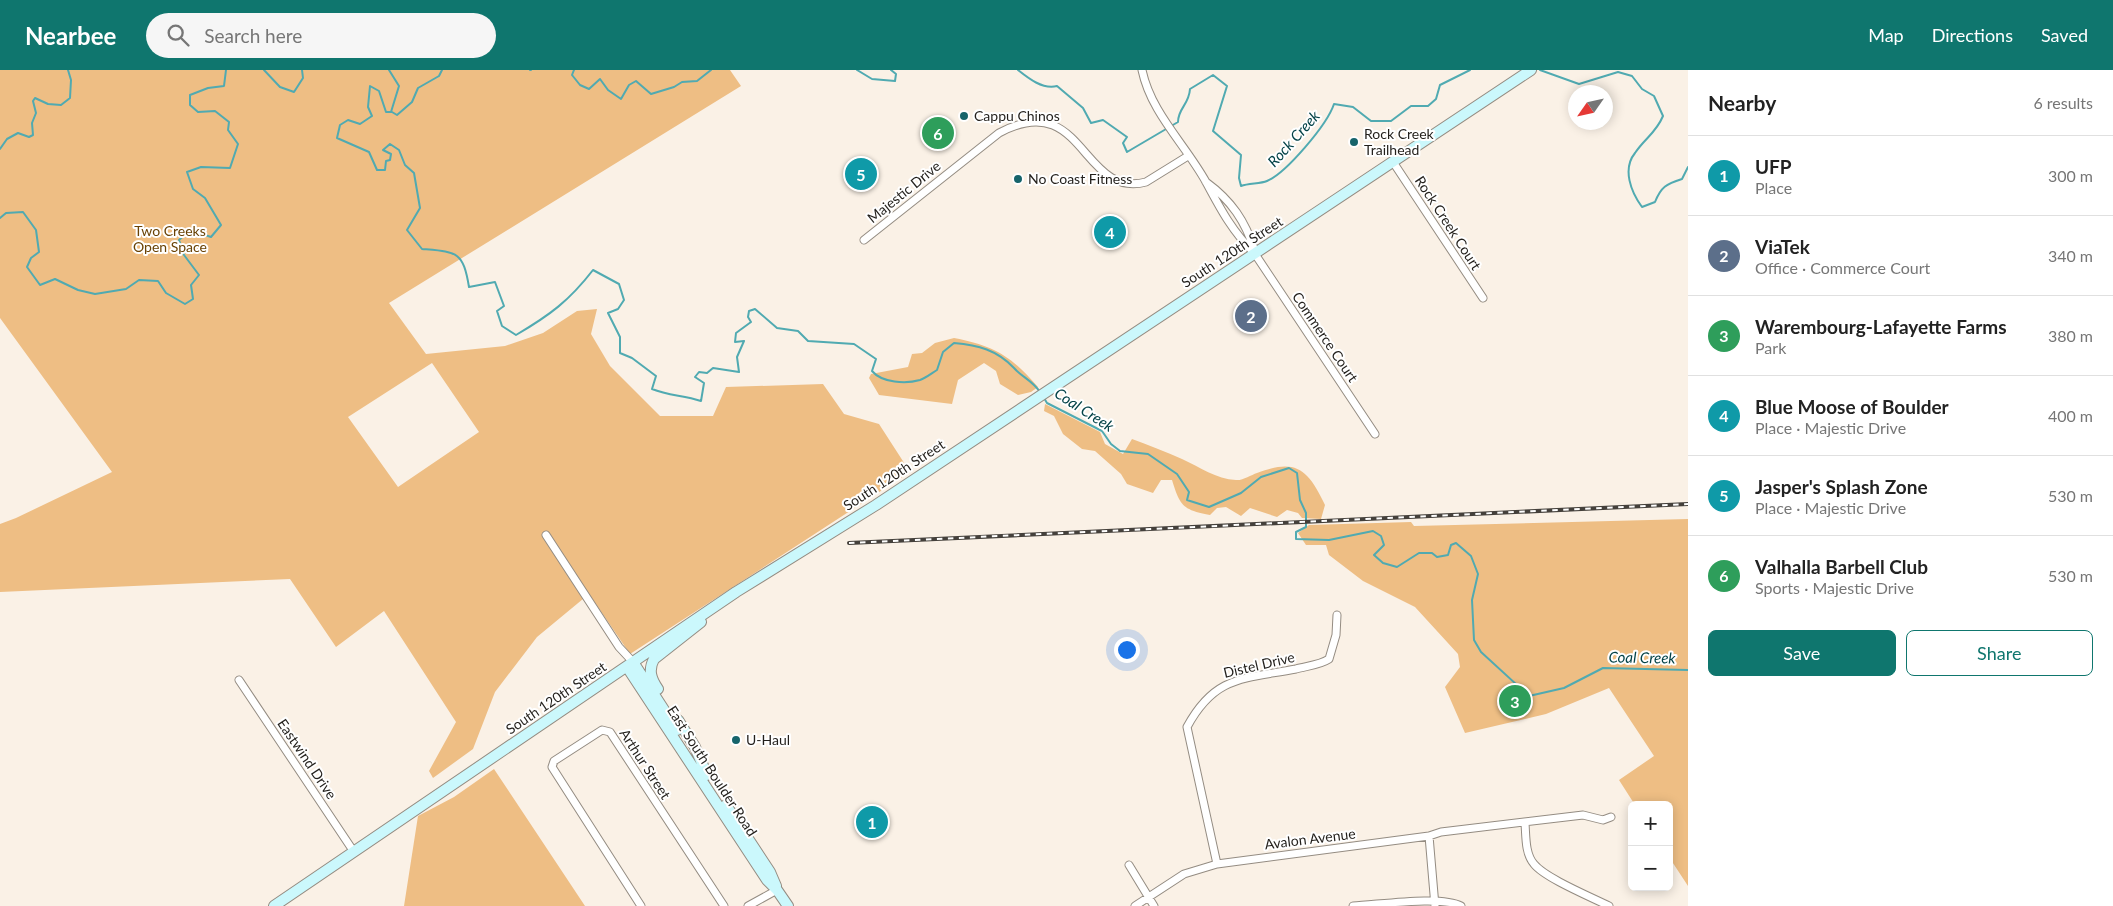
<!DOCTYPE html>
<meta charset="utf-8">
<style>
:root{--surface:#fff;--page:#f6f6f6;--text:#222;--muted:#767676;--line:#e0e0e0;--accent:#0f766e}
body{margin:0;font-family:Lato,sans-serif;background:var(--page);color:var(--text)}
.controls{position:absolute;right:15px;bottom:15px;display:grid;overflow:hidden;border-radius:8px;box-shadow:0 2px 12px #0003}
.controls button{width:45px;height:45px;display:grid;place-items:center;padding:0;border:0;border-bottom:1px solid var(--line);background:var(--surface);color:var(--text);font:25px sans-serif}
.compass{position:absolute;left:1568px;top:15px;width:45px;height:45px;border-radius:50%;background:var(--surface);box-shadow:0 2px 12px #0003;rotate:236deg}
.you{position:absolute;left:1126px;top:579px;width:18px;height:18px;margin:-12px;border:4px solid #fff;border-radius:50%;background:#1a73e8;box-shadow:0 0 0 8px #1a73e833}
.badge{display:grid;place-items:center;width:32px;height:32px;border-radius:50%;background:var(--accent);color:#fff;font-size:16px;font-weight:700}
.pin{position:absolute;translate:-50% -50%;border:2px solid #fff;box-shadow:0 1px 5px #0006}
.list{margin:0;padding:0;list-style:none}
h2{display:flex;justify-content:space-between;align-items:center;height:65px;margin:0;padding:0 20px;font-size:21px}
h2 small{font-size:16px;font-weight:400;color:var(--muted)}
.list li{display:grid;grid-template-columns:32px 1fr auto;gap:15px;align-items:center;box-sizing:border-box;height:80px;padding:0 20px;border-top:1px solid var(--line)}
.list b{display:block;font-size:19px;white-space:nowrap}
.list p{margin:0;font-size:16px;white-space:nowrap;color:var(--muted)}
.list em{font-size:16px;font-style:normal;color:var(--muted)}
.actions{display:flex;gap:10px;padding:15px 20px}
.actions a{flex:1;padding:11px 0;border:1px solid var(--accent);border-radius:8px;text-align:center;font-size:18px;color:var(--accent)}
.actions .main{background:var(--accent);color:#fff}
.icon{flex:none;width:28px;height:28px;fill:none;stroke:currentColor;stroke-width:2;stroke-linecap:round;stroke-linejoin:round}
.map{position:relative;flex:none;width:1688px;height:836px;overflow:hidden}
header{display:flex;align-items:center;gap:30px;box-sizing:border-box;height:70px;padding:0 25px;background:var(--accent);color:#fff}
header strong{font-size:24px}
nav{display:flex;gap:28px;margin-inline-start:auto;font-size:18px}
.search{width:350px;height:45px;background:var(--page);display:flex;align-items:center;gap:12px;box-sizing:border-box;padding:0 18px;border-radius:28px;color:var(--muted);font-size:19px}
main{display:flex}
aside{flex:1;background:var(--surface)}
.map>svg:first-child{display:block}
.green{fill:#eebe84;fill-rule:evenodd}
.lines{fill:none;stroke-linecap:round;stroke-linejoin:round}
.stream{stroke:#50aab1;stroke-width:2}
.minor-casing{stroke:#948c82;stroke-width:9}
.secondary-casing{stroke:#948c82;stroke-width:12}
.minor{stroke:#fff;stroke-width:7}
.secondary{stroke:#cbf8fc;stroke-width:10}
.rail-casing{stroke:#44403b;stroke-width:4}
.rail{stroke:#fff;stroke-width:2;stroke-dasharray:5.5;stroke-linecap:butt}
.poi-dot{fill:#16646b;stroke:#fff;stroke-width:2}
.labels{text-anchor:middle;stroke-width:4;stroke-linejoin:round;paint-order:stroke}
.poi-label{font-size:14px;fill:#221f1b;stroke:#fff;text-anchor:start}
.street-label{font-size:14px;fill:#221f1b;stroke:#fff}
.park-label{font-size:14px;fill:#694205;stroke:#fff}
.water-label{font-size:15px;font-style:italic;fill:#034247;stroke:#fff}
</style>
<header>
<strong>Nearbee</strong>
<div class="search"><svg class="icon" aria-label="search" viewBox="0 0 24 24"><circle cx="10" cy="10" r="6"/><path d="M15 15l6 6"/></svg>Search here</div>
<nav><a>Map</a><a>Directions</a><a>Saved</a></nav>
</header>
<main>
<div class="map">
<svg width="1688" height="836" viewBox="0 0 1688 836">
<rect width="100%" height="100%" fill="#faf1e6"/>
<!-- green -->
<path class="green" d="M0,0H730L741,16L389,233L426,284L505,276L543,263L577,241L597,239L591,264L610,296L660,346H713L726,317L823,314L844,344L879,354L910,402L630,584L589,524L537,567L495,622L473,679L433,708L429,701L456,652L384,541L336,577L290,509L0,522V454L16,448L112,402L0,248ZM432,293L479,362L398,417L348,347Z
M954,268C995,276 1011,286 1038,317L1031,322L1018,325L1000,314L996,301L984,293L958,310L952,334L879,325L869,308L871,304L908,297L912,284L922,283L935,273Z
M1045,334L1100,362L1105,374L1123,384L1132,369C1149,375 1166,382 1182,389C1200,397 1216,409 1236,410C1242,411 1251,405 1257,403C1296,388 1308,399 1325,435L1321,449L1302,448L1298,443L1287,440L1277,447L1250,438L1241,446L1226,437L1217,438L1210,445C1183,440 1180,436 1172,410H1161L1153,423L1127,414L1121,404L1095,381L1082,379L1063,364L1054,346L1044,341Z
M1688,449V816L1669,787V735H1635L1619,710L1654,686L1609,618L1546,644L1465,663L1445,617L1460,597L1458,584L1415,537L1363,511L1329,485L1326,475H1306L1298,463L1309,455L1411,452L1414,456Z
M494,699L585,836H404L418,746L454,727Z"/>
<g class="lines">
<!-- stream -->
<path class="stream" d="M264,0L280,17L294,22L303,8L302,0
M389,0L399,16L391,42H386L379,21L370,16L368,37L372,46L360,54L348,50L340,55L337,68L369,82L377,100H385L386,91L390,90L391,84L383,80L390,74L399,80L405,95L414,103L420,138L407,160L422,179C457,182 463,181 469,217L495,212L504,236L497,241L502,256L516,265C550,245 569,231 593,200L619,214L624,230L618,239L608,243L620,267V283L632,288L656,306L652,319C669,326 683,325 701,331L704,313L695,307L699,302L707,303L713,298L739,302L737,287L744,271L735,272L736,263L751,252L748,247L749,241L755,239L777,258L798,261L808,271L854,274L876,289L872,301C882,313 906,314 920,310C926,308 932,303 937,300L943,282L954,273C978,275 997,280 1014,298C1022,307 1033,311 1040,322
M530,0H531
M574,0L572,5L580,15L589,19L600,9L608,20L621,29L629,15L636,11L651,24L674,17L682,12L697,11L711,0
M857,0L872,9L895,11L896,4L891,0
M1018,0C1028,8 1043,20 1057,16L1083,38L1091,53L1103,50L1127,67L1123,73L1127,82L1178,52C1178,38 1189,35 1190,19L1213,5L1227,16L1213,61L1241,85L1239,108L1241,116C1249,113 1260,114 1267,111C1286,103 1327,55 1334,34L1353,37L1371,51H1391L1411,36H1428L1436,29L1440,15L1470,0
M1540,0L1579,14L1618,2L1632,6L1642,19L1654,26L1663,46C1656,63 1645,68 1635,83C1622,99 1631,122 1642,137L1655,132C1661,117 1666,114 1682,109L1688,97
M392,42L397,45L412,32L418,18L439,6L442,0
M0,79L7,69L18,63L29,67L33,65L32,53L36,43L33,31L35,28L48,34L61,35L70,28L71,10L68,0
M0,148L6,143L23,142L36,160L39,182L31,188L27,197L40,215L55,209L78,220L95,224L126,219L139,210L158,211L166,223L185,234L193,229L191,215L199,205L184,185L179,170L190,160L211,167L221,155L205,128L193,119L187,102L201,97L230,98L238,74L228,60L229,52L215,41L198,42L190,35V25L208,18L224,16L226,0
M1044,328L1047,333L1102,361L1111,374L1120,381L1148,384L1177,404L1189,422L1187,430L1209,437L1241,423L1261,407L1289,398L1297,403L1300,430L1306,443V457L1296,462V469L1329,470L1373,461L1381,466L1384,475L1374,485L1383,493L1397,497L1419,483H1432L1437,487L1448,485L1451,475L1456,473L1471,486L1478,504L1472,530L1474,570L1481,582L1529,626L1564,618L1603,598L1688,600"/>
<defs>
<path id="minor" d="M1142,0C1151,43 1185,74 1206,112C1221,140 1232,161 1255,184L1375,364
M1393,92L1483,228
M1206,112C1232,131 1245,151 1255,181
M864,170L999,63C1084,17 1081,129 1146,112L1188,86
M546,465L619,577L633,592
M239,610L354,782
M1525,753C1526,766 1525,784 1534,794C1545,808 1591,827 1609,836
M1429,766L1441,762L1583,745L1603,750L1611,747
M1217,794L1187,657C1215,605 1244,609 1296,599C1307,596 1320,595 1329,589L1336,565L1337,545
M1129,795L1154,836
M641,836L552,697L554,691L602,660L610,662L724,836
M748,836L777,820
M1135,836L1184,804L1217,794L1429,766L1435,836
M1353,836C1378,835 1441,825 1461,836"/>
<path id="secondary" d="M633,592L677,660
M627,597L767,810L777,820L788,836
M658,619C651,609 648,600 654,589L701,552
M678,650L695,677L707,705
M726,735L770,802L776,816
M274,836L736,522L876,435L1531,0"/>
</defs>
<!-- minor casing -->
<use href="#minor" class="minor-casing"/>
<!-- secondary casing -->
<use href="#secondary" class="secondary-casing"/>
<!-- minor -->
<use href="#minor" class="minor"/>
<!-- secondary -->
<use href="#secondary" class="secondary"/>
<defs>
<path id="rail" d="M849,473L1688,434"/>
</defs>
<!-- rail casing -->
<use href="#rail" class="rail-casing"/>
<!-- rail -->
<use href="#rail" class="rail"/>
</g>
<!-- markers -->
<g class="poi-dot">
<circle cx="964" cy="46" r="5"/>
<circle cx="1354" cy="72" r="5"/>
<circle cx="1018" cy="109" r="5"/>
<circle cx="736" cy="670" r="5"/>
</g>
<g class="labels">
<!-- poi labels -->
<g class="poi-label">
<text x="974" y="51">Cappu Chinos</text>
<text x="1364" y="69">Rock Creek<tspan x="1364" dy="16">Trailhead</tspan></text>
<text x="1028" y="114">No Coast Fitness</text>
<text x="746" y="675">U-Haul</text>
</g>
<!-- street labels -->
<g class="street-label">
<text transform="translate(904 122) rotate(-39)" y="5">Majestic Drive</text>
<text transform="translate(1448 153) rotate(57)" y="5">Rock Creek Court</text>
<text transform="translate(1232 182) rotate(-33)" y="5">South 120th Street</text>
<text transform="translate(1325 267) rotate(56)" y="5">Commerce Court</text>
<text transform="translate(894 405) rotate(-33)" y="5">South 120th Street</text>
<text transform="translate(1259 595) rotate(-13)" y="5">Distel Drive</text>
<text transform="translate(556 628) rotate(-34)" y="5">South 120th Street</text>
<text transform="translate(307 689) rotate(56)" y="5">Eastwind Drive</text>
<text transform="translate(645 694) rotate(57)" y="5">Arthur Street</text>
<text transform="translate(712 701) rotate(57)" y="5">East South Boulder Road</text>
<text transform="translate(1310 769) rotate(-7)" y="5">Avalon Avenue</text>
</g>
<!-- park labels -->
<g class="park-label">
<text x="170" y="166">Two Creeks<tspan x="170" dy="16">Open Space</tspan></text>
</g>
<!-- water labels -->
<g class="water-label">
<text transform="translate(1294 69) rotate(-48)" y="5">Rock Creek</text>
<text transform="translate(1084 340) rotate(33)" y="5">Coal Creek</text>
<text transform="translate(1642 588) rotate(1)" y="5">Coal Creek</text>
</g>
</g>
</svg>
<div class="controls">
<button>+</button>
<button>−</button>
</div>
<svg class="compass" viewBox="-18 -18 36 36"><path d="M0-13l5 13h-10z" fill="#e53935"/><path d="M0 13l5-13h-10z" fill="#767676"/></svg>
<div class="you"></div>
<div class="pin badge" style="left:872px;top:752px;background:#0f9aa8">1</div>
<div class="pin badge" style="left:1251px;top:246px;background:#5c6f8a">2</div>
<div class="pin badge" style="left:1515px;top:631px;background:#2e9e5b">3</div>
<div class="pin badge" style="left:1110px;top:162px;background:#0f9aa8">4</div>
<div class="pin badge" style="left:861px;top:104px;background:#0f9aa8">5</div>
<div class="pin badge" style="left:938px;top:63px;background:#2e9e5b">6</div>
</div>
<aside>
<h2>Nearby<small>6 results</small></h2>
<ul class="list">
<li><span class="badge" style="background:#0f9aa8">1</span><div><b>UFP</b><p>Place</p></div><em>300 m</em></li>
<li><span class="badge" style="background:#5c6f8a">2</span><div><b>ViaTek</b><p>Office · Commerce Court</p></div><em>340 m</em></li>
<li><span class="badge" style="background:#2e9e5b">3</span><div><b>Warembourg-Lafayette Farms</b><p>Park</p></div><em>380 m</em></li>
<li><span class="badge" style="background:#0f9aa8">4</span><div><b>Blue Moose of Boulder</b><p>Place · Majestic Drive</p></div><em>400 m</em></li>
<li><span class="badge" style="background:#0f9aa8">5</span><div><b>Jasper's Splash Zone</b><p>Place · Majestic Drive</p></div><em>530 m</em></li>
<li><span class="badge" style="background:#2e9e5b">6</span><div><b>Valhalla Barbell Club</b><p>Sports · Majestic Drive</p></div><em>530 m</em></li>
</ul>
<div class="actions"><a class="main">Save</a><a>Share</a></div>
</aside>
</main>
